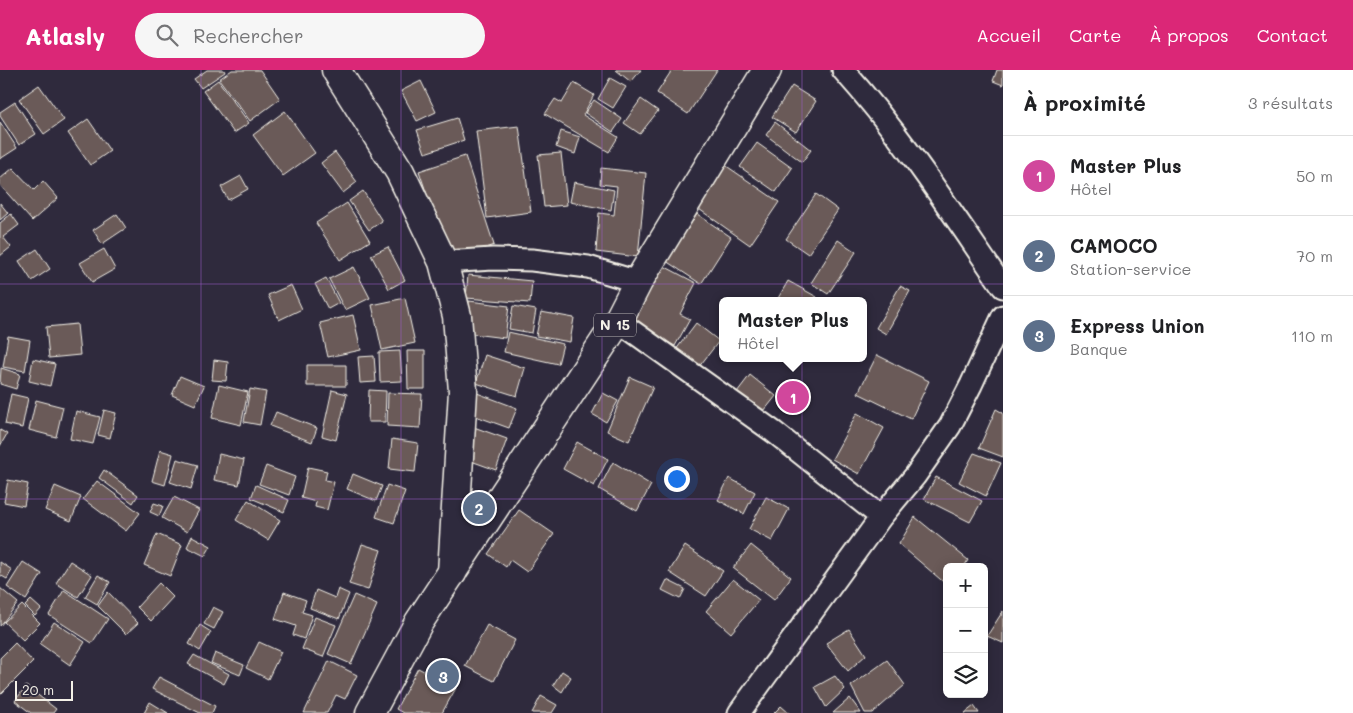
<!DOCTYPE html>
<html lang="fr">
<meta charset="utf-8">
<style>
:root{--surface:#fff;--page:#f6f6f6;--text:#202124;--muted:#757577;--line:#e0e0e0;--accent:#db2777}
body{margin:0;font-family:Mali,sans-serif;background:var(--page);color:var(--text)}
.controls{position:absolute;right:15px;bottom:15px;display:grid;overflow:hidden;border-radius:8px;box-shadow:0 2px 12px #0003}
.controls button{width:45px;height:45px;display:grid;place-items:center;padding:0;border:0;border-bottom:1px solid var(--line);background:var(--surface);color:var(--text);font:25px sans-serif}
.scale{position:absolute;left:15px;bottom:12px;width:58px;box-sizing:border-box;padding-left:5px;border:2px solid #f4f1e8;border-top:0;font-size:14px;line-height:18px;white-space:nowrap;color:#f4f1e8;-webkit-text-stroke:4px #2f2a3d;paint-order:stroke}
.you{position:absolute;left:676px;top:408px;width:18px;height:18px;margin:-12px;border:4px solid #fff;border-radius:50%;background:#1a73e8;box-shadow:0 0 0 8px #1a73e833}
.badge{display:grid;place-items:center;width:32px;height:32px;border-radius:50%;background:var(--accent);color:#fff;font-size:16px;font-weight:700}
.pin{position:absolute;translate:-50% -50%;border:2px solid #fff;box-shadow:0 1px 5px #0006}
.popup{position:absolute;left:719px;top:227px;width:148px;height:65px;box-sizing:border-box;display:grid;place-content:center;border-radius:8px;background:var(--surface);filter:drop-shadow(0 1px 4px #0005);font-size:16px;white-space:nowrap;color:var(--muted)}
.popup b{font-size:19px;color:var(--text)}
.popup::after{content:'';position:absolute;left:50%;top:100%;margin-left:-10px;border:10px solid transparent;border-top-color:var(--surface)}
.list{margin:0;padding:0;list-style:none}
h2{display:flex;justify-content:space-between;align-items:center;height:65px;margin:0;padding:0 20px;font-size:21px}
h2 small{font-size:16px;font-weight:400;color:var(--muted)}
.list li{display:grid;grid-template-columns:32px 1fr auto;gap:15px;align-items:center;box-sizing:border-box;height:80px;padding:0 20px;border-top:1px solid var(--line)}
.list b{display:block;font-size:19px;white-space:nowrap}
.list p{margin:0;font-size:16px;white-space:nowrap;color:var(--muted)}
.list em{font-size:16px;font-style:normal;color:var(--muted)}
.icon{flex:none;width:28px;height:28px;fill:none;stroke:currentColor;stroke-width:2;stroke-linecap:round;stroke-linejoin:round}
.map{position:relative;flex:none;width:1003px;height:643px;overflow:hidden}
header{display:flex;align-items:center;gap:30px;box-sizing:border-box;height:70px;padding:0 25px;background:var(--accent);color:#fff}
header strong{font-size:24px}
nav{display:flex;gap:28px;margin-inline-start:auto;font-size:18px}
.search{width:350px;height:45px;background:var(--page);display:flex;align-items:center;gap:12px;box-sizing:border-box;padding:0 18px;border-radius:28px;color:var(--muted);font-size:19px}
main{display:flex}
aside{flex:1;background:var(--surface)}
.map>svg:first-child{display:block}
.building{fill:#6a5a58;stroke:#f4f1e8}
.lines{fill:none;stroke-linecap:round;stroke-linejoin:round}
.minor-casing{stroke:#f4f1e8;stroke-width:25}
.secondary-casing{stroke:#f4f1e8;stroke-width:31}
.trunk-casing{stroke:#f4f1e8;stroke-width:31}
.minor{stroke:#2f2a3d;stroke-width:21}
.secondary{stroke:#2f2a3d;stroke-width:28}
.trunk{stroke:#2f2a3d;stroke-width:28}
.grid{fill:none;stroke:#995dc9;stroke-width:1;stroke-opacity:0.55}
.labels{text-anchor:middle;stroke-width:4;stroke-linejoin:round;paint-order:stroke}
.shield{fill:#2f2a3d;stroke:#b9b5b5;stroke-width:1}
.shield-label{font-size:14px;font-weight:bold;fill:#f4f1e8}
</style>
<header>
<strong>Atlasly</strong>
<div class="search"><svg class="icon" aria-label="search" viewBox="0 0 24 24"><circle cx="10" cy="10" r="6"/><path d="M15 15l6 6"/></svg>Rechercher</div>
<nav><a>Accueil</a><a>Carte</a><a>À propos</a><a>Contact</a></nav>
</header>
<main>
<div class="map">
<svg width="1003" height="643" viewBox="0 0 1003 643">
<rect width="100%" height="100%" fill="#2f2a3d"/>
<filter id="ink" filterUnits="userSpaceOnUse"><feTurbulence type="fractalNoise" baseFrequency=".02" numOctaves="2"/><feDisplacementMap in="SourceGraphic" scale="10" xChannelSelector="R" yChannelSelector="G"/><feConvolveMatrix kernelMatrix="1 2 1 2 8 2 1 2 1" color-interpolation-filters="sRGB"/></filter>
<g filter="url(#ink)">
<!-- building -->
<path class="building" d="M207,0H224L225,2L201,18L194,9Z
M232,0H260L280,29L250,51L219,9Z
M616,0H641L631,12Z
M672,0H717L688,44L657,23Z
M997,0H1003V15L993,11Z
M610,8L626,17L613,38L598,29Z
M218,10L249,53L234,63L203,21Z
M421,11L436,42L417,51L401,21Z
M574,13L594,25L583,45L618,67L609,82L545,44L555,29L562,33Z
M39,15L64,50L44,64L19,29Z
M792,16L816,31L796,62L772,47Z
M641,29L658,41L640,64L624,53Z
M594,30L622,49L613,62L585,43Z
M15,32L36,64L19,75L0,46V42Z
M285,41L315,83L283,106L253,65Z
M457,48L464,70L425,83L417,60Z
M88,49L110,81L90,95L68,63Z
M0,52L17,78L0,89Z
M775,52L811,80L802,92L766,65Z
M519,56L531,142L487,148L476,61Z
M561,61L580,67L575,84L556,77Z
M757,73L792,98L776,122L740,97Z
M335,82L357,112L343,123L321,93Z
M561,83L567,135L544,137L538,85Z
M465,86L494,175L449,190L419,101Z
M725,95L779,132L750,175L696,137Z
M13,98L34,120L43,111L58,128L32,151L0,115V109Z
M601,98L646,103L638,187L596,182L599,143L614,145L617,116L600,114Z
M241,106L248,119L228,130L221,117Z
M574,112L614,120L611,140L570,132Z
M363,121L382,151L369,160L349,131Z
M816,124L838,140L808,184L786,169Z
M0,133L8,143L0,150Z
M347,133L370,171L340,190L316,153Z
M11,144L19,155L3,167L11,177L0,186V153Z
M117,144L126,158L102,174L93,160Z
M697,144L731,167L701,214L666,191Z
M838,170L856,182L828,224L811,213Z
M388,177L405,210L389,219L371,185Z
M37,179L50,199L32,211L19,191Z
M104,179L115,199L92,212L80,193Z
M660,194L696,213L680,244L690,249L675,276L630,252Z
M354,197L370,228L345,240L329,209Z
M468,205L532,211L530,233L466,228Z
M326,208L339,233L328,239L315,214Z
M788,211L817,227L815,231L777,230Z
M291,215L302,239L279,250L268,225Z
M900,216L910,221L886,264L876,258Z
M405,228L415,273L382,280L372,235Z
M469,231L509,236L505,268L465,263Z
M513,236L536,240L532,263L509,259Z
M541,242L574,248L570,272L536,266Z
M353,245L361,280L328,287L320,253Z
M696,253L719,271L698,298L675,281Z
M77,254L80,285L49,288L46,257Z
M508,262L563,274L558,294L504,282Z
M8,266L30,270L25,301L3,297Z
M400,281L402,311L380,312L379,282Z
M407,281H425V319H408Z
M485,285L525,298L517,326L476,313Z
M877,285L929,311L911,349L858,323Z
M374,286L376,312L360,313L358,287Z
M33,289L55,294L50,316L29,311Z
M214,290L228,292L226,311L212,310Z
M307,295H346V316H307Z
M1,298L20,304L16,319L0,314Z
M750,305L776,326L760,346L734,326Z
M180,306L204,316L195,335L172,325Z
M630,307L653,317L629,371L607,361Z
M219,315L248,322L241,355L212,348Z
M250,319L266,322L260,355L244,352Z
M332,320L347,324L336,370L322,366Z
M369,320L386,321L385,352H368Z
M388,323L422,324L420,358L387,356Z
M477,323L517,338L509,358L470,344Z
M603,323L618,331L606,352L592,344Z
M11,324L28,328L22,358L5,354Z
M36,330L63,337L56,367L29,360Z
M996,339L1003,343V387L979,378Z
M104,340L116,343L110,368L98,365Z
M76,341L100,347L93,374L70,369Z
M276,342L317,358L312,372L270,356Z
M857,343L884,358L859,404L832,389Z
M471,356L507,369L496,400L460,387Z
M0,360L7,364L0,376Z
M392,369L418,373L415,402L389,399Z
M577,372L608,389L594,416L563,399Z
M160,380L173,384L165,415L152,411Z
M974,383L1001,393L986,426L959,412Z
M219,384L244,390L239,415L214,410Z
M177,389L198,395L191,419L170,412Z
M613,392L651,415L637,441L599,419Z
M266,396L295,407L289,425L259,414Z
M308,397L327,401L325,410L334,412L327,440L315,437L316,432L301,428Z
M104,400L138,425L133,433L99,408Z
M353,404L382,416L376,431L347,419Z
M936,407L982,431L970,452L924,429Z
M729,408L755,422L744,444L718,430Z
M8,410L28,414L24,436L4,432Z
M97,411L140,443L126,461L83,429Z
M256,415L289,430L284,442L251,428Z
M387,415L405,421L394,453L376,447Z
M55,416L81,427L71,451L45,440Z
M174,427L199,440L187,462L162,448Z
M766,427L789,439L772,471L749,459Z
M248,430L280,450L268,470L236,450Z
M154,433L163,436L159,446L150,442Z
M519,440L554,464L527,502L510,490L506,497L488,484Z
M915,447L968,490L964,497H947V515L899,474Z
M157,464L182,475L170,506L144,495Z
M192,466L211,476L205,486L187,477Z
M362,474L381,480L368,520L349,514Z
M751,475L791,507L774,530L733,498Z
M685,476L723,501L706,526L669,502Z
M70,491L92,505L78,527L56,513Z
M0,492L12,500L7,509L0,505Z
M23,492L42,504L26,530L7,517Z
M98,505L110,512L97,534L85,527Z
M733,509L759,530L731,563L706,541Z
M667,510L685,519L680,529L662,520Z
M159,513L173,527L151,551L137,537Z
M0,518L18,533L0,556Z
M338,519L349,524L339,549L310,538L316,520L335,528Z
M64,520L108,549L92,573L49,545Z
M108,522L138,553L126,564L98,536Z
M284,522L306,530L302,542L312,545L304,569L293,565L296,556L275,549Z
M354,525L377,535L351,594L328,584Z
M31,530L41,539L35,546L25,536Z
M22,535L40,553L23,570L4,552Z
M213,537L223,542L214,559L204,554Z
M1003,541V573L987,566Z
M315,547L336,555L323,587L302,579Z
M54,552L85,572L70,595L40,574Z
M200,555L211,562L200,581L189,574Z
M487,555L515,570L494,611L465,596Z
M849,559L866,585L848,601L826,573Z
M259,572L281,582L268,609L246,598Z
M15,573L33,592L0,625V588Z
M215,583L244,595L240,605L211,593Z
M194,585L229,604L224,614L188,594Z
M887,590L905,615L873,643H865L851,616Z
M329,591L357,605L345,629L336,625L327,643H304Z
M418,598L456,618L442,643H403L396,639Z
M562,601L571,607L562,622L553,615Z
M835,606L845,619L826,637L815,617Z
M159,607L215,636L212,643H200L152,619Z
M26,616L56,639L53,643H31L15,631Z
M541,626L557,635L552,643H532Z
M850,628L861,643H833Z
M150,632L168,643H144Z
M781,636L789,643H774Z
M974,636L979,643H965Z"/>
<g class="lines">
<defs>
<path id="minor" d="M843,0C903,67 952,143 1003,217
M443,192L493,189L532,190L588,197L638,212
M618,251L774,362L881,447
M739,643L881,447L915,406L950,356L971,315L1003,246"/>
<path id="secondary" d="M336,0L400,102L443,192L457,246L463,321L452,503"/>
<path id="trunk" d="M370,643L419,552L618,251L638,212L767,0"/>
</defs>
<!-- minor casing -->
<use href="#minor" class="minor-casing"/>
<!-- secondary casing -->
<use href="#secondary" class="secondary-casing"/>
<!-- trunk casing -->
<use href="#trunk" class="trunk-casing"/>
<!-- minor -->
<use href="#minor" class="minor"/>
<!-- secondary -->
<use href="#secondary" class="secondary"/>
<!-- trunk -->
<use href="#trunk" class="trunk"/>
</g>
</g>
<!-- grid -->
<path class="grid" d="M201,0V643M401,0V643M602,0V643M802,0V643M0,214H1003M0,429H1003"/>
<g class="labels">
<!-- shield labels -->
<rect class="shield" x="594" y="243.5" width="42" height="23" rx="4"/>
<g class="shield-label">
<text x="615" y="260">N 15</text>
</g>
</g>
</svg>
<div class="controls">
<button>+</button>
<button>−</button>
<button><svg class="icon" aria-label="layers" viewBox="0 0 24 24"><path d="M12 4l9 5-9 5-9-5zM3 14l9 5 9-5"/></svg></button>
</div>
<div class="scale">20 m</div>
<div class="you"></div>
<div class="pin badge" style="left:793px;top:327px;background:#d1479c">1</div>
<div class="popup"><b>Master Plus</b>Hôtel</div>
<div class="pin badge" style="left:479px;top:438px;background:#5c6f8a">2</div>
<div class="pin badge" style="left:443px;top:606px;background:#5c6f8a">3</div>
</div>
<aside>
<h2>À proximité<small>3 résultats</small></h2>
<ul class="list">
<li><span class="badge" style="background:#d1479c">1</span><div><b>Master Plus</b><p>Hôtel</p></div><em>50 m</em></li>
<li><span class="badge" style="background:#5c6f8a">2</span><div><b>CAMOCO</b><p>Station-service</p></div><em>70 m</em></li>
<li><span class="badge" style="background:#5c6f8a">3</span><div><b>Express Union</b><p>Banque</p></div><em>110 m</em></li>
</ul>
</aside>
</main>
